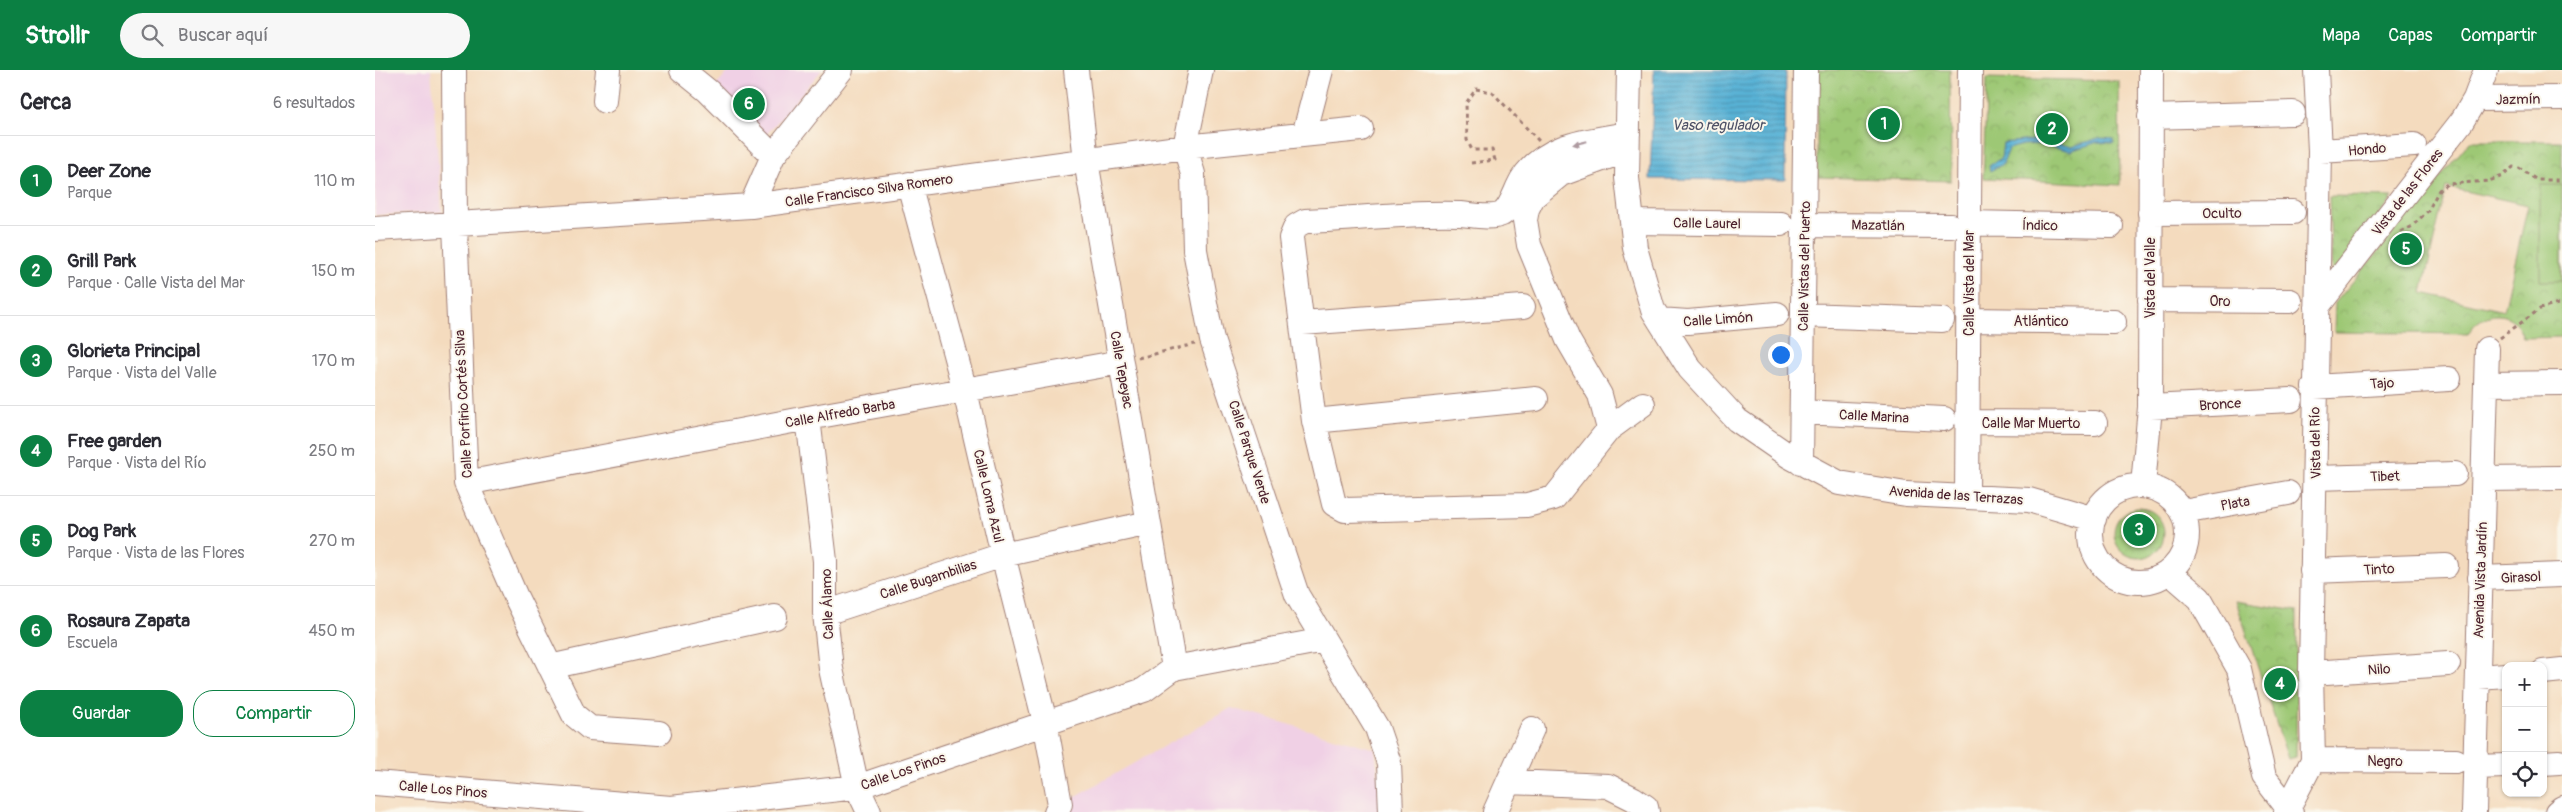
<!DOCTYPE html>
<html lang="es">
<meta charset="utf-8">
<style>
:root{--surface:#fff;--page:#f7f7f7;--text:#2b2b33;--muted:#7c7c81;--line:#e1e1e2;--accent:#0b8043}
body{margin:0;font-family:Pangolin,sans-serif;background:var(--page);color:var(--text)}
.controls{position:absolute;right:15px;bottom:15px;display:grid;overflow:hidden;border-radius:10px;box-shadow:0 1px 4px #0004}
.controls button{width:45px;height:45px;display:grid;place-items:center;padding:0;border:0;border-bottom:1px solid var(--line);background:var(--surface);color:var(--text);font:25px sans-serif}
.you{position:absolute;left:1405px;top:284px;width:18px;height:18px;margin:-12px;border:4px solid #fff;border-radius:50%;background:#1a73e8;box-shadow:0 0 0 8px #1a73e833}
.badge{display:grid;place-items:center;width:32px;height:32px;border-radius:50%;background:var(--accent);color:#fff;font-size:16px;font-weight:700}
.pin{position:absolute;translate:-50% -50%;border:2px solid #fff;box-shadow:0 1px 5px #0006}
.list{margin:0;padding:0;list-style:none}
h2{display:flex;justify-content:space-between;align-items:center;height:65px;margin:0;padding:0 20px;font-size:21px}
h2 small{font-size:16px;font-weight:400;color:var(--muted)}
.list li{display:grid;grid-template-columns:32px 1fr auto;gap:15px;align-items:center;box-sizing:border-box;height:90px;padding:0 20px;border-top:1px solid var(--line)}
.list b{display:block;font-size:19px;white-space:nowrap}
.list p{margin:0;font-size:16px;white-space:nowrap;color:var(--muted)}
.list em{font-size:16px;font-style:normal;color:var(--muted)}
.actions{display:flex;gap:10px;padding:15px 20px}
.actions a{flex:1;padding:11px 0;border:1px solid var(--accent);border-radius:20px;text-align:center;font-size:18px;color:var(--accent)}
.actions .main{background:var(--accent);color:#fff}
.icon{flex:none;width:28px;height:28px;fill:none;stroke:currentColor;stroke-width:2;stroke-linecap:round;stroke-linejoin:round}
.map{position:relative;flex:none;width:2187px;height:742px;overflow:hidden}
header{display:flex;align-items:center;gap:30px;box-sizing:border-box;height:70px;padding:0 25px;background:var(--accent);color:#fff}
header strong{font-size:24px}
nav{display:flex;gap:28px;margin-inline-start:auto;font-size:18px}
.search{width:350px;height:45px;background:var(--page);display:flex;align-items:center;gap:12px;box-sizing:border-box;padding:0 18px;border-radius:28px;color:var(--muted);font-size:19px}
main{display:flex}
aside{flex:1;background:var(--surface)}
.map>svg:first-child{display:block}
.built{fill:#f0d0e5}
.park{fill:url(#park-crowns);stroke:#747450;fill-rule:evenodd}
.pitch{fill:#9dc874;stroke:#747450}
.water{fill:url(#water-rules);stroke:#516880}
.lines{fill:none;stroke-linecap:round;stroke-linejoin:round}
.minor-casing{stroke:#9f7d74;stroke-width:26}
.path{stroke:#9f7d74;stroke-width:3;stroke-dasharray:4 4;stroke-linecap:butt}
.minor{stroke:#fff;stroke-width:24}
.oneway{fill:#ae9aa0}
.labels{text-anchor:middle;stroke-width:4;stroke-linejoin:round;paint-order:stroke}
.street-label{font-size:14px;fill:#4a1f2b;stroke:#fbf7ec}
.water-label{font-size:15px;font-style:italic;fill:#4f5267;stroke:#fbf7ec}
</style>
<header>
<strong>Strollr</strong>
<div class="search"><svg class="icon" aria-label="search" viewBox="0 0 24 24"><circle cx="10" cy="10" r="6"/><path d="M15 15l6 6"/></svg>Buscar aquí</div>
<nav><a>Mapa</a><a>Capas</a><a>Compartir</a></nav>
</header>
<main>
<aside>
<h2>Cerca<small>6 resultados</small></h2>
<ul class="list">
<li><span class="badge">1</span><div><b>Deer Zone</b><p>Parque</p></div><em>110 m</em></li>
<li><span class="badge">2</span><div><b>Grill Park</b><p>Parque · Calle Vista del Mar</p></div><em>150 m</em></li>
<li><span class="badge">3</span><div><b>Glorieta Principal</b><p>Parque · Vista del Valle</p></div><em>170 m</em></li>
<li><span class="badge">4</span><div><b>Free garden</b><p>Parque · Vista del Río</p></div><em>250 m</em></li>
<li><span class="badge">5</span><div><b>Dog Park</b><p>Parque · Vista de las Flores</p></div><em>270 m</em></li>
<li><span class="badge">6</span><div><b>Rosaura Zapata</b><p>Escuela</p></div><em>450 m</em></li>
</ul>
<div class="actions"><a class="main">Guardar</a><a>Compartir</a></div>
</aside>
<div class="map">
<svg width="2187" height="742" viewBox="0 0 2187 742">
<defs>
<pattern id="park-crowns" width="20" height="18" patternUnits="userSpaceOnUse" patternTransform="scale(1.25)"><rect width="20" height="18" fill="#9dc874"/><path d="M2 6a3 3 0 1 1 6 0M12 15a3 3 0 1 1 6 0" fill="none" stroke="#89ab65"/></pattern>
<pattern id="water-rules" width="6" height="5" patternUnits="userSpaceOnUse" patternTransform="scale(1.25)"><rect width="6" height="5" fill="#58b2d6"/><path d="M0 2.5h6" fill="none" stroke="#4b90ae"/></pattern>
</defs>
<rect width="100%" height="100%" fill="#fbf7ec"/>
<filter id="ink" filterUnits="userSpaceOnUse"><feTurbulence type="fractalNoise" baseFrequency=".02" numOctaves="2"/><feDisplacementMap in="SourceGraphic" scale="10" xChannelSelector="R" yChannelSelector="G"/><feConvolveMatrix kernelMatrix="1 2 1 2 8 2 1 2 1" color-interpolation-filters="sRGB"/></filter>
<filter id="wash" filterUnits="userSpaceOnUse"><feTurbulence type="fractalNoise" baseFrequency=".0096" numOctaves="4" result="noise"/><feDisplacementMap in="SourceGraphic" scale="20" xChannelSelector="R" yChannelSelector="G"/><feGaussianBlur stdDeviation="1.12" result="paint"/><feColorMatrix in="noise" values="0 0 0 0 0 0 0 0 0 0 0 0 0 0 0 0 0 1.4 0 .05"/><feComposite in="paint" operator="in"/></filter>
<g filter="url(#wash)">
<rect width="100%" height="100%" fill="#f4dbbe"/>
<!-- built -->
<path class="built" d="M0,0H56L67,142L0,145Z
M355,0H447L391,65L340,17Z
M856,638L1000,679L1007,742H689V733Z"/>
<!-- park -->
<path class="park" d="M1442,0H1575L1576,111L1442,107Z
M1612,8L1744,11L1745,115L1608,108Z
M2095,71H2187V267L2148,268C2141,237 2106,239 2093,264L1959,262L1960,233ZM2071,117L2153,135L2129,241L2047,223Z
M1954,126L2018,127L1957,207Z
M1739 463a25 25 0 1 1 50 0a25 25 0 1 1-50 0Z
M1861,531L1922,541L1921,687L1913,689Z"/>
<!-- pitch -->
<path class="pitch" d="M2165,115H2187V211H2165Z"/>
<!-- water -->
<path class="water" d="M1279,0H1411L1410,110L1275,109Z
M1724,68L1739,69V73L1723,72L1695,81L1667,74L1647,75L1634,79L1628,94L1615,101L1614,96L1626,88L1628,73L1668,69L1696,77Z"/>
</g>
<g filter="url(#ink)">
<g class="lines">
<defs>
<path id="minor" d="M79,0L80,156L91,413L141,527L199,645L215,658L284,663
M307,0L333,21L398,86
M701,0L711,91L799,598
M826,0L810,77L818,104L820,180L837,270L922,525L1002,658L1014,693L1016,742
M1254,0L1252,108L1260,178L1278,240L1315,299L1362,350L1414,386L1464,413L1531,424L1654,430L1719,449
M2100,29L2187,28
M230,31L233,0
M1775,47L1918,43
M929,65L946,0
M1252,80L1186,104L1158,127L1152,139L1150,150L1154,175L1193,270L1225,325L1234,359L1179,428L1152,435L970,440L959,434L939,351L916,168L921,156L930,151C980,149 1035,142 1085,144C1097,145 1116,149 1127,144C1137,137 1141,118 1148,108C1172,73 1214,71 1253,64
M1945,81L2039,75
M534,114L590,321L628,485L670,652L685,734L681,742
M376,136L398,86L466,0
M1775,143L1918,142
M1257,152L1406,154
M1594,153L1736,156
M1430,155L1576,156
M0,159L376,136L810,77L986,59
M1775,230L1915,231
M1942,237L2087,51L2100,29L2111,0
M1429,245L1567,250
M1284,250L1313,252L1402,244
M1594,250L1739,252
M927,253L1148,237
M2111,314L2187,313
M1939,317L2074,309
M1775,337L1916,330
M1428,342L1569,349
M433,348L450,491V543L456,599L482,717L494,742
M939,351L1161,329
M1592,352L1720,353
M1234,359L1268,334
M1426,393L1431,0
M1940,408L2080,404
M2109,409L2187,408
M91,413L433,348L746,292
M1768,416L1775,337L1776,0
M1716 464a48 48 0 1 1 96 0a48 48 0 1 1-96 0Z
M1592,426L1595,0
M1808,442L1913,423
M1937,501L2071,496
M1794,502L1824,528L1864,599L1889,707L1916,742
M2105,508L2187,505
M450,543L628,485L774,453
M175,597L400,547
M2168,602L2187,600
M1936,603L2073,594
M2103,607L2131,605
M1938,690L2081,691
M2168,693L2184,692
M2100,697L2131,696
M1134,712L1233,716L1259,729L1271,737L1272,742
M0,713L296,738L482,717L769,620L799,598L949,570
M1120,742L1157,659
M1911,742L1938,690L1936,603L1945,81L1941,0
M2099,742L2112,279
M2182,742L2187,738"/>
</defs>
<!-- minor casing -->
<use href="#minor" class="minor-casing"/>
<!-- path -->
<path class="path" d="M1096,93L1120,90L1117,80H1097L1092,70L1091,33L1101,19L1117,22L1164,71
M2026,162L2036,157L2053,141L2064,120L2072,114L2114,111L2128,106L2138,97L2144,98L2162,110H2187
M2125,268L2165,239L2187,233
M763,288L820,274"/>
<!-- minor -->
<use href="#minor" class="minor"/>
</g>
<!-- one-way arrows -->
<defs><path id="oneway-solid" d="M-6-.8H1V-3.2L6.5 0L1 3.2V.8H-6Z" transform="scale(1.25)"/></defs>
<use class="oneway" href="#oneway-solid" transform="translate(1205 73) rotate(167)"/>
</g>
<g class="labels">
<!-- street labels -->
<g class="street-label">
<text transform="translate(2143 29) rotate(-1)" y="5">Jazmín</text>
<text transform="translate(1992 79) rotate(-5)" y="5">Hondo</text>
<text transform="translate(494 120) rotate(-8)" y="5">Calle Francisco Silva Romero</text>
<text transform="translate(2032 122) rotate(-52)" y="5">Vista de las Flores</text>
<text transform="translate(1847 143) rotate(-1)" y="5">Oculto</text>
<text transform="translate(1332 153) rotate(1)" y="5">Calle Laurel</text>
<text transform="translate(1503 155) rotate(1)" y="5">Mazatlán</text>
<text transform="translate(1665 155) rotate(1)" y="5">Índico</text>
<text transform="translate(1429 196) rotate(-89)" y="5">Calle Vistas del Puerto</text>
<text transform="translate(1775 208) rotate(-90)" y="5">Vista del Valle</text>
<text transform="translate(1594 213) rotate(-90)" y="5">Calle Vista del Mar</text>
<text x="1845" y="236">Oro</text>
<text transform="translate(1343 249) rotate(-4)" y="5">Calle Limón</text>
<text x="1666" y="256">Atlántico</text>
<text transform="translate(747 300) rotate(80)" y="5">Calle Tepeyac</text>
<text transform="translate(2007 313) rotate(-4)" y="5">Tajo</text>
<text transform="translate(88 334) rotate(-93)" y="5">Calle Porfirio Cortés Silva</text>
<text transform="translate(1845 334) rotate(-4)" y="5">Bronce</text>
<text transform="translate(465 343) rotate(-10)" y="5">Calle Alfredo Barba</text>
<text transform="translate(1499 346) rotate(3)" y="5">Calle Marina</text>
<text x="1656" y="358">Calle Mar Muerto</text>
<text transform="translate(1940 373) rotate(-91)" y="5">Vista del Río</text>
<text transform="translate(875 382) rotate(72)" y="5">Calle Parque Verde</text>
<text transform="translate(2010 406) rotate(-2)" y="5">Tibet</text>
<text transform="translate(1581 425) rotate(4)" y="5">Avenida de las Terrazas</text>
<text transform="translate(614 426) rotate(77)" y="5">Calle Loma Azul</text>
<text transform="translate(1860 433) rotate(-10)" y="5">Plata</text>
<text transform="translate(2004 499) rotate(-3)" y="5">Tinto</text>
<text transform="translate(2146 507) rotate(-3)" y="5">Girasol</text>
<text transform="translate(553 509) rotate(-18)" y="5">Calle Bugambilias</text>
<text transform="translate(2105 510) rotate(-88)" y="5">Avenida Vista Jardín</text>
<text transform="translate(452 534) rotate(-92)" y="5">Calle Álamo</text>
<text transform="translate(2004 599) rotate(-4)" y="5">Nilo</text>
<text x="2010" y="696">Negro</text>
<text transform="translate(528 701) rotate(-19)" y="5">Calle Los Pinos</text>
<text transform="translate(68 719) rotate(5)" y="5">Calle Los Pinos</text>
</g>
<!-- water labels -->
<g class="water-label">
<text x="1343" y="60">Vaso regulador</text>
</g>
</g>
</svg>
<div class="controls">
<button>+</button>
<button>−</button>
<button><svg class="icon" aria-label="locate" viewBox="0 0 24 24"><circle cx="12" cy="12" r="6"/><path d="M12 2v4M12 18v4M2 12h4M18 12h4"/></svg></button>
</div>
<div class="you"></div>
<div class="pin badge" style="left:1509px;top:54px">1</div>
<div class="pin badge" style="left:1677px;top:59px">2</div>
<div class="pin badge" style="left:1764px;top:460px">3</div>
<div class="pin badge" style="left:1905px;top:614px">4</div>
<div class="pin badge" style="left:2031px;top:179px">5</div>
<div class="pin badge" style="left:374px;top:34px">6</div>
</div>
</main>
